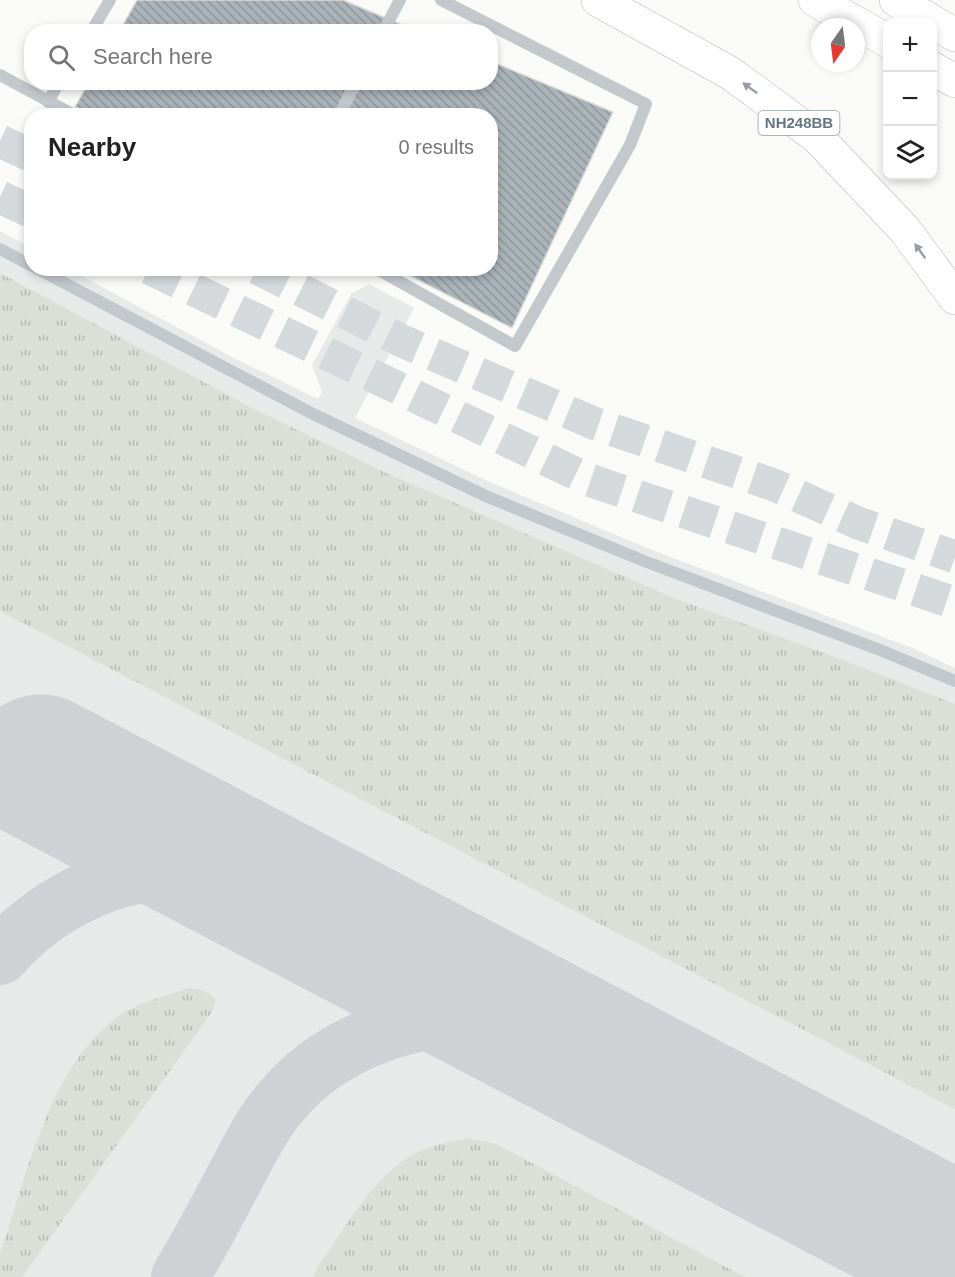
<!DOCTYPE html>
<meta charset="utf-8">
<style>
:root{--surface:#fff;--page:#f6f6f6;--text:#222;--muted:#767676;--line:#e0e0e0}
body{margin:0;font-family:Arial,sans-serif;background:var(--page);color:var(--text)}
.controls{position:absolute;right:18px;top:18px;display:grid;overflow:hidden;border-radius:12px;box-shadow:0 3px 9px #0003}
.controls button{width:54px;height:54px;display:grid;place-items:center;padding:0;border:0;border-bottom:2px solid var(--line);background:var(--surface);color:var(--text);font:30px sans-serif}
.compass{position:absolute;left:811px;top:18px;width:54px;height:54px;border-radius:50%;background:var(--surface);box-shadow:0 3px 9px #0003;rotate:194deg}
.list{margin:0;padding:0;list-style:none}
h2{display:flex;justify-content:space-between;align-items:center;height:78px;margin:0;padding:0 24px;font-size:26px}
h2 small{font-size:20px;font-weight:400;color:var(--muted)}
.icon{flex:none;width:33px;height:33px;fill:none;stroke:currentColor;stroke-width:2;stroke-linecap:round;stroke-linejoin:round}
.map{position:relative;flex:none;width:955px;height:1277px;overflow:hidden}
.search{position:absolute;background:var(--surface);box-shadow:0 3px 9px #0003;left:24px;top:24px;width:474px;height:66px;display:flex;align-items:center;gap:15px;box-sizing:border-box;padding:0 21px;border-radius:24px;color:var(--muted);font-size:22px}
.panel{position:absolute;background:var(--surface);box-shadow:0 3px 9px #0003;left:24px;top:108px;width:474px;height:168px;border-radius:24px}
.map>svg:first-child{display:block}
.built{fill:#e8e9e9}
.grass{fill:url(#grass-tufts)}
.lines{fill:none;stroke-linecap:round;stroke-linejoin:round}
.taxiway{stroke:#ced2d4;stroke-width:58}
.runway{stroke:#ced2d4;stroke-width:147}
.building{fill:url(#building-back-hatch);stroke:#dcdcda;stroke-width:1.5}
.highway-tunnel{stroke:#d5d9db;stroke-width:33;stroke-dasharray:33 16;stroke-linecap:butt}
.secondary-casing{stroke:#b3babf;stroke-width:34}
.highway-casing{stroke:#b4b9bd;stroke-width:34}
.lane{stroke:#c3c8cc;stroke-width:12}
.secondary{stroke:#fff;stroke-width:33}
.highway{stroke:#fff;stroke-width:33}
.oneway{fill:#939fa8}
.labels{text-anchor:middle;stroke-width:6;stroke-linejoin:round;paint-order:stroke}
.shield{fill:#fff;stroke:#939fa8;stroke-width:1.5}
.shield-label{font-size:15px;font-weight:bold;fill:#657683}
</style>
<div class="map">
<svg width="955" height="1277" viewBox="0 0 955 1277">
<defs>
<pattern id="grass-tufts" width="24" height="20" patternUnits="userSpaceOnUse" patternTransform="scale(1.5)"><rect width="24" height="20" fill="#dadfd7"/><path d="M3 7l-1-3M5 7V3M7 7l1-3M15 17l-1-3M17 17v-4M19 17l1-3" fill="none" stroke="#b4b9b4"/></pattern>
<pattern id="building-back-hatch" width="6" height="6" patternUnits="userSpaceOnUse" patternTransform="scale(1.5)"><rect width="6" height="6" fill="#aab3b9"/><path d="M-1 5l2 2M0 0l6 6M5-1l2 2" fill="none" stroke="#8e969c"/></pattern>
</defs>
<rect width="100%" height="100%" fill="#fafaf8"/>
<!-- built -->
<path class="built" d="M0,231L31,248L32,268L69,269L232,357L318,399L322,392L312,365L351,294L369,284L414,308L355,418L492,483L652,550L915,649L955,668V1277H0Z"/>
<!-- grass -->
<path class="grass" d="M0,273L250,407L384,472L676,599L830,655L955,704V1109L0,611Z
M189,988C200,989 208,991 216,1000L212,1012L22,1277H0V1254C26,1178 49,1068 116,1018C136,1003 165,996 189,988Z
M469,1138L498,1145L745,1277H313L317,1268C344,1230 368,1184 407,1158C424,1146 449,1142 469,1138Z"/>
<g class="lines">
<!-- taxiway -->
<path class="taxiway" d="M0,789L51,788L108,803
M0,956C39,911 98,877 158,872C187,869 216,872 245,874
M180,1277C200,1243 219,1208 237,1173C250,1149 262,1124 280,1103C322,1051 390,1022 456,1018C484,1016 513,1024 541,1030"/>
<!-- runway -->
<path class="runway" d="M41,768L955,1247"/>
</g>
<!-- building -->
<path class="building" d="M137,0H343L419,32H119Z
M490,61L613,112L512,328L395,268H490V116H92L75,107L89,82H490Z"/>
<g class="lines">
<!-- highway-tunnel -->
<path class="highway-tunnel" d="M0,141L32,156
M0,197L32,212
M149,268L589,480L955,603
M257,268L402,341L596,424L774,485L858,523L955,557"/>
<defs>
<path id="secondary" d="M815,0L888,41
M896,0L955,35
M932,68L955,81"/>
<path id="highway" d="M598,0L730,73L817,137L905,230L955,298"/>
</defs>
<!-- secondary casing -->
<use href="#secondary" class="secondary-casing"/>
<!-- highway casing -->
<use href="#highway" class="highway-casing"/>
<!-- lane -->
<path class="lane" d="M91,32L110,0
M383,32L400,0
M0,75L76,116
M48,102L59,82
M339,116L356,82
M0,249L32,266
M36,268L313,414L488,497L644,561L880,650L955,681
M375,268L515,346L630,145L646,104L441,0"/>
<!-- secondary -->
<use href="#secondary" class="secondary"/>
<!-- highway -->
<use href="#highway" class="highway"/>
</g>
<!-- one-way arrows -->
<defs><path id="oneway-solid" d="M-6-.8H1V-3.2L6.5 0L1 3.2V.8H-6Z" transform="scale(1.5)"/></defs>
<g class="oneway">
<use href="#oneway-solid" transform="translate(750 88) rotate(-144)"/>
<use href="#oneway-solid" transform="translate(920 251) rotate(-126)"/>
</g>
<g class="labels">
<!-- shield labels -->
<rect class="shield" x="758.5" y="111" width="81" height="24" rx="4.5"/>
<g class="shield-label">
<text x="799" y="128">NH248BB</text>
</g>
</g>
</svg>
<div class="controls">
<button>+</button>
<button>−</button>
<button><svg class="icon" aria-label="layers" viewBox="0 0 24 24"><path d="M12 4l9 5-9 5-9-5zM3 14l9 5 9-5"/></svg></button>
</div>
<svg class="compass" viewBox="-18 -18 36 36"><path d="M0-13l5 13h-10z" fill="#e53935"/><path d="M0 13l5-13h-10z" fill="#767676"/></svg>
<div class="search"><svg class="icon" aria-label="search" viewBox="0 0 24 24"><circle cx="10" cy="10" r="6"/><path d="M15 15l6 6"/></svg>Search here</div>
<section class="panel">
<h2>Nearby<small>0 results</small></h2>
<ul class="list">
</ul>
</section>
</div>
